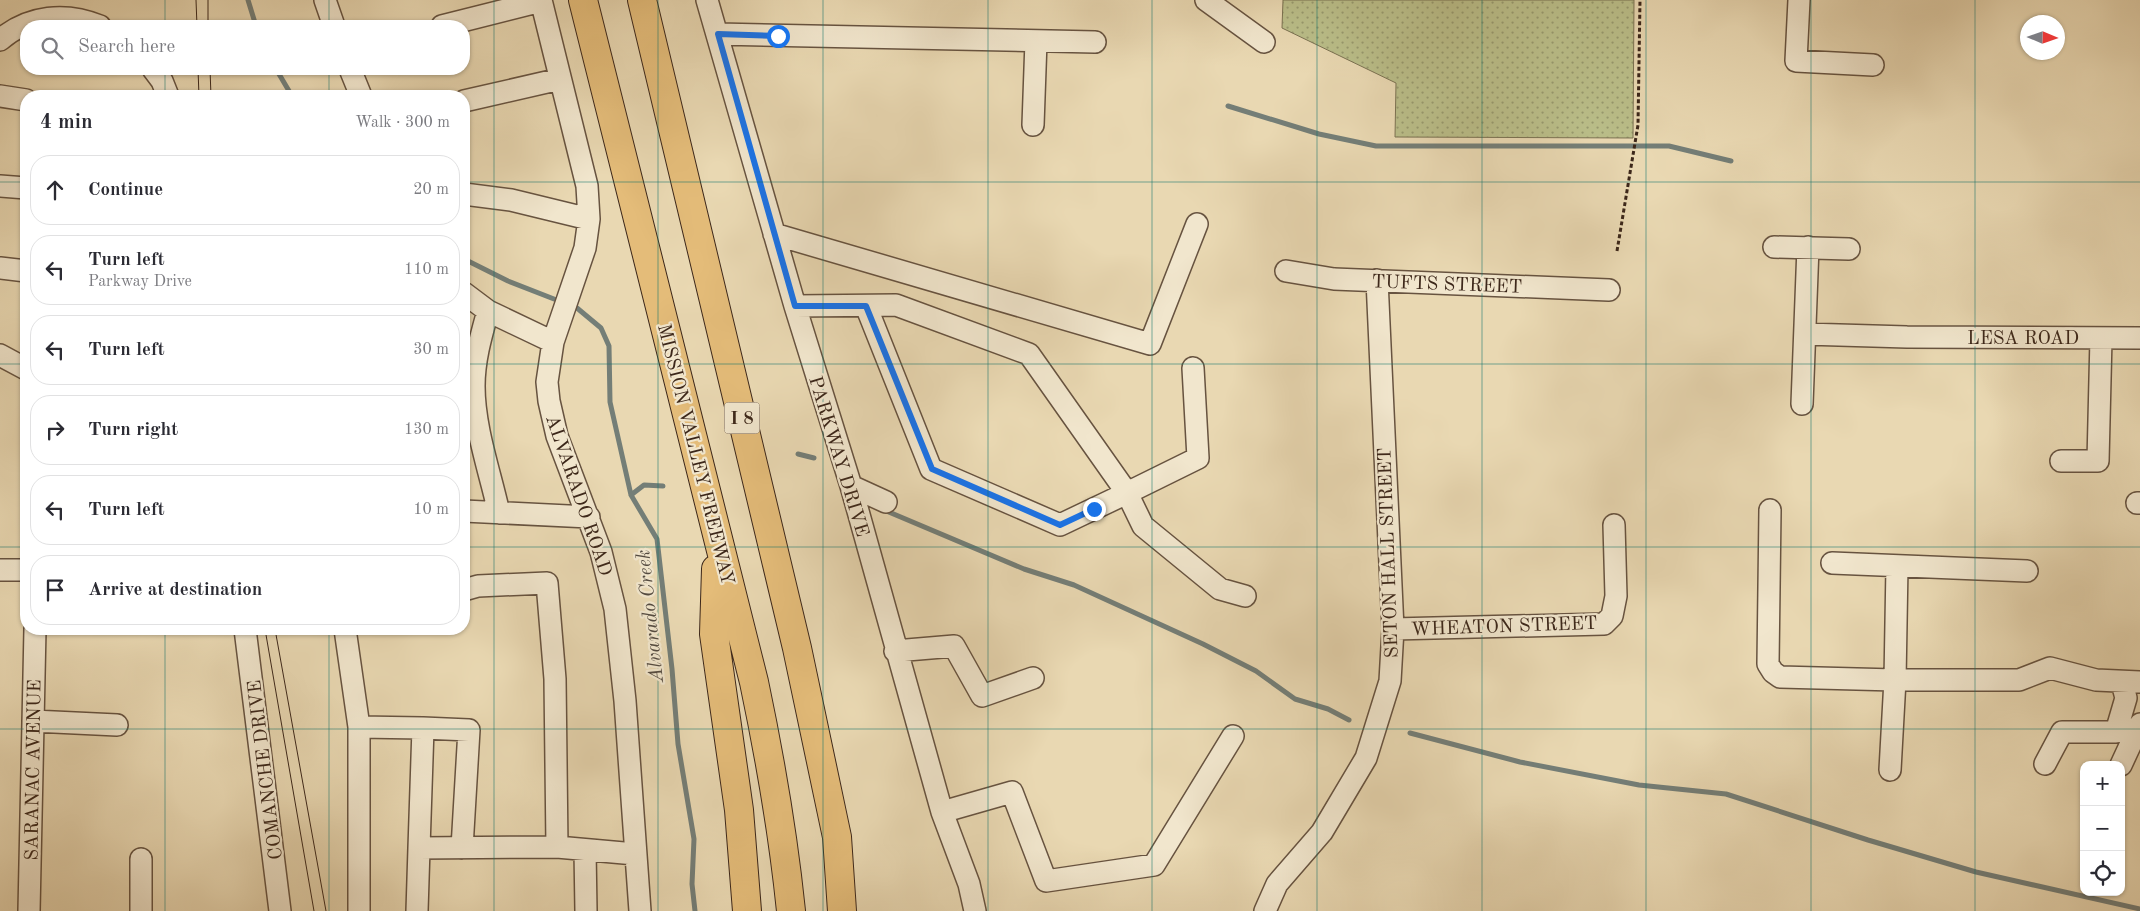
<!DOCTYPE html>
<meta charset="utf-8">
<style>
:root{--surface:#fff;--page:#f7f7f7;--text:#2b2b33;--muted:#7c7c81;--line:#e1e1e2}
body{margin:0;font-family:"Old Standard TT",serif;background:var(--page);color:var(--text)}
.controls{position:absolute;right:15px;bottom:15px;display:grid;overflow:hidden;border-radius:10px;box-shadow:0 1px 4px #0004}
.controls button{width:45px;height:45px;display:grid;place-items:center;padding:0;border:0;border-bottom:1px solid var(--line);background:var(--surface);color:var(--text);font:25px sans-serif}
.compass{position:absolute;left:2020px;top:15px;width:45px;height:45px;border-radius:50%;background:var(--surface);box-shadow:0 1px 4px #0004;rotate:92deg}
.stop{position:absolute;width:15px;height:15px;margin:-11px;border:4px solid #1a73e8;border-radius:50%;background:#fff}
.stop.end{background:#1a73e8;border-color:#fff;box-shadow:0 1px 5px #0008}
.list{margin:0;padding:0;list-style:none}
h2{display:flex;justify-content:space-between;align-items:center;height:65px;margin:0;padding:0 20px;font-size:21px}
h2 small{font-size:16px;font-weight:400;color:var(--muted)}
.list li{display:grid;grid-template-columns:32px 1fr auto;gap:15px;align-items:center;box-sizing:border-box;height:70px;margin:0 10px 10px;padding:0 10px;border:1px solid var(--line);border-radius:20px}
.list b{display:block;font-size:19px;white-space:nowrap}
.list p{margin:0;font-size:16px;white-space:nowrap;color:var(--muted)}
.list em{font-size:16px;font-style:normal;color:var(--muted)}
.icon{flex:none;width:28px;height:28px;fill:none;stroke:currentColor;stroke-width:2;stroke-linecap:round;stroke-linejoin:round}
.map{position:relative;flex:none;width:2140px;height:911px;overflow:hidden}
.search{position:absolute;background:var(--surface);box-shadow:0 1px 4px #0004;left:20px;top:20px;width:450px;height:55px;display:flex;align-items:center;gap:12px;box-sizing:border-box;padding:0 18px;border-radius:20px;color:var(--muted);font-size:19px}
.panel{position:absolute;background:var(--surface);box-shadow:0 1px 4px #0004;left:20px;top:90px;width:450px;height:545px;border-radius:20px}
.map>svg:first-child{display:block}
.grass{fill:url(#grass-dots);stroke:#7b7252}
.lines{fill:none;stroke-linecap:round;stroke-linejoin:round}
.stream{stroke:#747e77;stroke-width:5}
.minor-casing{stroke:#675340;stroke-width:24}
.highway-casing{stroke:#3c271a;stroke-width:30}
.path{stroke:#3c271a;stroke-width:3;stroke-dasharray:4 2.5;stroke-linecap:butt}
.minor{stroke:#f1e6cd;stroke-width:21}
.highway{stroke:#e4bc79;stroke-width:28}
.tram{stroke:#3c271a;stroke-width:1}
.route{stroke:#1a73e8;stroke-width:6}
.grid{fill:none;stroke:#0f766e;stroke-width:1;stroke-opacity:0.55}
.labels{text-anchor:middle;stroke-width:4.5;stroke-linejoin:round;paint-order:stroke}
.shield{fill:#f1e6cd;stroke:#726050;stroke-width:1}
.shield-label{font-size:18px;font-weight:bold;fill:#3c271a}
.street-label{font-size:19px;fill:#3c271a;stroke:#f1e6cd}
.water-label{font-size:20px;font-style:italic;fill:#544b41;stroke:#f1e6cd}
</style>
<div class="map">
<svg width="2140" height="911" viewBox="0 0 2140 911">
<defs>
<pattern id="grass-dots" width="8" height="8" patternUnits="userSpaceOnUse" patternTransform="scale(1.25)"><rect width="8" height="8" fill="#babe89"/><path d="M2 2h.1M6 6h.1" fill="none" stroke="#989a6f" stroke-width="1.8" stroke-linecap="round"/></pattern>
</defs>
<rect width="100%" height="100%" fill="#e9d8b2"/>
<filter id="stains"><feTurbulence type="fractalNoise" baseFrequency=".004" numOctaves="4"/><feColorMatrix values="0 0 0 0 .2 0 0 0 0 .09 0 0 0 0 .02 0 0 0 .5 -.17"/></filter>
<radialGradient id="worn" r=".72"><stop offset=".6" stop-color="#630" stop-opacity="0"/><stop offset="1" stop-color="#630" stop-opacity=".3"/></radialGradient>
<!-- grass -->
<path class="grass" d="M1283,0H1634L1633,138L1395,137L1396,83L1282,28Z"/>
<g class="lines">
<!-- stream -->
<path class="stream" d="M248,0L256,26
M276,69L292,96
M1228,106L1319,134L1376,146H1669L1731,161
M464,259L508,281L554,299
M577,308L601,328L609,346L610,402L631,495L657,539L672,669L678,744L694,839L692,884L695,911
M798,454L814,458
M631,495L644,485L663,486
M884,510L1024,569L1074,585L1203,644L1256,671L1295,699L1328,709L1349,720
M1410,733L1520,762L1639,785L1726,794L1868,840L1976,872L2140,909"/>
<defs>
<path id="minor" d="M325,0L334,26
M541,0L587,186L589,219L585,248L553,342L547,382L549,401L557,436L601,552L615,609L625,701L640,911
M707,0L795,306L851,486L942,812L969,884L975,911
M1206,0L1264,42
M1799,0L1796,61L1873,65
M442,26L541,1
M718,34L1095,42
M0,40C29,15 66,12 100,26
M153,69L162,81L168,96
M350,69L361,96
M0,96L26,100
M464,101L560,79
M1033,125L1036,41
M0,186L26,188
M464,194L511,200L589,219
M774,234L1150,344L1197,224
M1774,247L1849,249
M0,268L26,271
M1286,271L1334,279L1609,290
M464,293L488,311L553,342
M795,306L896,305L1029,354L1127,493L1198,458L1193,368
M866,306L931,469L1060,525L1127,493L1143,526L1220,589L1245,596
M488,311C481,336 474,360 474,386C474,428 490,472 499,513
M1805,334L1907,337L2140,338
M0,355L26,369
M1802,404L1808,247
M2061,461H2098L2101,338
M851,486L886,502
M2137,503H2140
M1770,510L1768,664L1773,672L1780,677L1895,680L1897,566
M464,511L589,517
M1832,563L2027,571
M0,570H26
M464,590L478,586L547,583L555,679L557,847L635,854
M245,629L280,911
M345,629L359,727V911
M1393,629L1604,624L1612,616L1616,596L1614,525
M895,651L954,646L982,696L1033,678
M33,721L117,725
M359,727L423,728L419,848
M423,728L469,730L462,848
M2045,764L2062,732H2116L2126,698L2122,683
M2121,765L2140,724
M1890,770L1895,680H2019L2050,668L2096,680L2140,682
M942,812L1012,792L1046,881L1154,865L1233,736
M585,850L586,911
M141,859V911
M29,911L35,629
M417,911L419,848L557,847
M1265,911L1277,884L1322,832L1366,758L1390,681L1393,629L1377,280"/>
<path id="highway" d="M583,0L754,682C770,758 783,833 791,911
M642,0L797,648L837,837L842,911
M716,569L714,634L739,810L747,911"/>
</defs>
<!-- minor casing -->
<use href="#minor" class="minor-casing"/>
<!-- highway casing -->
<use href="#highway" class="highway-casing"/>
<!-- path -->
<path class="path" d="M1617,251L1638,125L1640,0"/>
<!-- minor -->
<use href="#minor" class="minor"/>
<!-- highway -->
<use href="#highway" class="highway"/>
<!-- tram -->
<path class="tram" d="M196,0L197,26
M208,0V26
M198,69L199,96
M210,69L211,96
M265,629L314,911
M275,629L326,911"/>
</g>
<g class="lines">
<!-- route -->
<path class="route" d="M778,36L718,34L795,306H866L932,469L1060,525L1094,509"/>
</g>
<!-- grid -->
<path class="grid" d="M165,0V26M329,0V26M494,0V911M658,0V911M823,0V911M988,0V911M1152,0V911M1317,0V911M1482,0V911M1646,0V911M1811,0V911M1975,0V911M165,69V96M329,69V96M0,182H26M464,182H2140M0,364H26M464,364H2140M0,547H26M464,547H2140M165,629V911M329,629V911M0,729H2140"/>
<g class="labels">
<!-- shield labels -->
<rect class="shield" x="724.5" y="402.5" width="35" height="31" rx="4"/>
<g class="shield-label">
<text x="742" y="424">I 8</text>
</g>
<!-- street labels -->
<g class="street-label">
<text transform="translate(1447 283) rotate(2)" y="7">TUFTS STREET</text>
<text x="2023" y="344">LESA ROAD</text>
<text transform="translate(697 454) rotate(76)" y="7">MISSION VALLEY FREEWAY</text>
<text transform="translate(840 456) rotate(73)" y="7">PARKWAY DRIVE</text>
<text transform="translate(580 495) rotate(71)" y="7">ALVARADO ROAD</text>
<text transform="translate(1387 553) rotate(-92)" y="7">SETON HALL STREET</text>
<text transform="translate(1504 625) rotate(-2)" y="7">WHEATON STREET</text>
<text transform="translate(32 770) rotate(-89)" y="7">SARANAC AVENUE</text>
<text transform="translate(264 770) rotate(-97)" y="7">COMANCHE DRIVE</text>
</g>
<!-- water labels -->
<g class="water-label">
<text transform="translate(649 616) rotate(-96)" y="7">Alvarado Creek</text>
</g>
</g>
<rect width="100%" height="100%" filter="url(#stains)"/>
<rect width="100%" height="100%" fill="url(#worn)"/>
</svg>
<div class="controls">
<button>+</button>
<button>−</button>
<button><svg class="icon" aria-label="locate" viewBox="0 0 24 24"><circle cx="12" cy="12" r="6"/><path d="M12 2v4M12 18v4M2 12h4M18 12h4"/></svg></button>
</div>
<svg class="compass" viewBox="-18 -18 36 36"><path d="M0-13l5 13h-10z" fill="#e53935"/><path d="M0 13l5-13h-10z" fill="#7c7c81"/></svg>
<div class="stop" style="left:778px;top:36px"></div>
<div class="stop end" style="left:1094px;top:509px"></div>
<div class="search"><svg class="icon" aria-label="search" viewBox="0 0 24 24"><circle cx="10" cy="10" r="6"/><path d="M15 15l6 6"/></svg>Search here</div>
<section class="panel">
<h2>4 min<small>Walk · 300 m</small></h2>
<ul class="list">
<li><svg class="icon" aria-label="ahead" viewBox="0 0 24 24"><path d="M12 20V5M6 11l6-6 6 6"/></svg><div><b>Continue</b></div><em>20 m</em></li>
<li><svg class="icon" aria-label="left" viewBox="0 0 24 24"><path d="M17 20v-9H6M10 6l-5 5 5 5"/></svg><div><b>Turn left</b><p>Parkway Drive</p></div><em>110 m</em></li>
<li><svg class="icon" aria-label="left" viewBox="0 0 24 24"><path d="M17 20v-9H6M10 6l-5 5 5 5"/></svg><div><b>Turn left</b></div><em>30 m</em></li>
<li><svg class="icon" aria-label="right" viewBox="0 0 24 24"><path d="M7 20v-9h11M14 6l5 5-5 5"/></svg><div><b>Turn right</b></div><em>130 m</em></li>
<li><svg class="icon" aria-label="left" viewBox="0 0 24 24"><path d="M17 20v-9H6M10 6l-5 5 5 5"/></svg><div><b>Turn left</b></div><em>10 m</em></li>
<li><svg class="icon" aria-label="arrive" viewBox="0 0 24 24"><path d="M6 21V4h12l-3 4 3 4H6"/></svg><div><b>Arrive at destination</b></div></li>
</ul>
</section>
</div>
